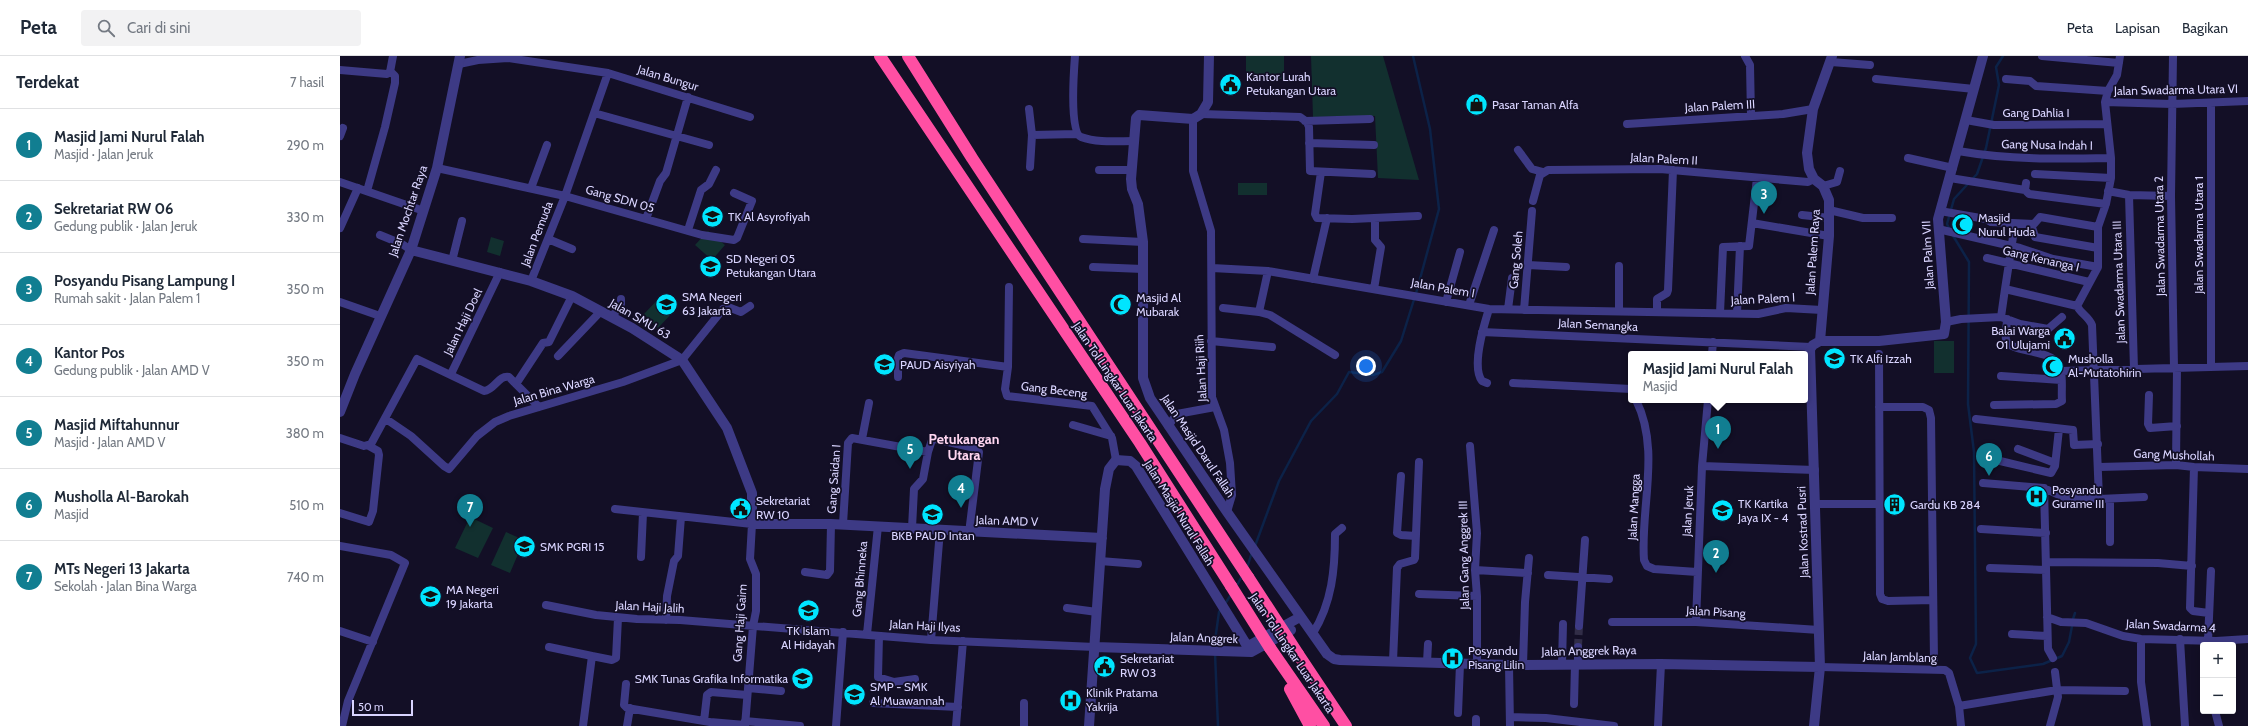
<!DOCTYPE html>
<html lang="id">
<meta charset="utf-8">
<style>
:root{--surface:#fff;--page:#f2f2f3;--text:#1f2937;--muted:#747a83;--line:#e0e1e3;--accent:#117e91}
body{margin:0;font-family:Cabin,sans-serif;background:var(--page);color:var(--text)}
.controls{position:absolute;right:12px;bottom:12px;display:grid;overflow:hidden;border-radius:4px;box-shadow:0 2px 10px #0003}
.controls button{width:36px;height:36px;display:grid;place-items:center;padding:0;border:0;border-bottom:1px solid var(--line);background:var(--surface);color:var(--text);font:20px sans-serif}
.scale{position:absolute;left:12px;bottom:10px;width:61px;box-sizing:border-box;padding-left:4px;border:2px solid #d9d4ff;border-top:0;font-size:11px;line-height:14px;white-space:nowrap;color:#d9d4ff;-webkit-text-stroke:3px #130f26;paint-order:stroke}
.you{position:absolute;left:1026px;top:310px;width:14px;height:14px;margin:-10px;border:3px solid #fff;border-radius:50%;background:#1a73e8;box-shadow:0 0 0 6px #1a73e833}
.badge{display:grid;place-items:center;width:26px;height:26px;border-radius:50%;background:var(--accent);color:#fff;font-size:13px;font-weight:700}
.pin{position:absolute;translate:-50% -33px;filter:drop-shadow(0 1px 2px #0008)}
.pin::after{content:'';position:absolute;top:21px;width:14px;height:12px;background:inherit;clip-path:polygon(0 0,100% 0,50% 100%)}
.popup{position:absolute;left:1288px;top:295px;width:180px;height:52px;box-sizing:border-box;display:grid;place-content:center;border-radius:4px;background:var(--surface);filter:drop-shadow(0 1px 3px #0005);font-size:13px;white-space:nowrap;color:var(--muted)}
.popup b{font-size:15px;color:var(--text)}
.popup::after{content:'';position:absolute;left:50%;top:100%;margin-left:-8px;border:8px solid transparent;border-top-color:var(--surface)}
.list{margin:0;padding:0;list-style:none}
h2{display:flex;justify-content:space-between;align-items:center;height:52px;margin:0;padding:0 16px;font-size:17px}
h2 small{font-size:13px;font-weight:400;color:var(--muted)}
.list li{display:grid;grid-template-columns:26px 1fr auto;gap:12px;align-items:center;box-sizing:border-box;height:72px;padding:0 16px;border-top:1px solid var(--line)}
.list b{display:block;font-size:15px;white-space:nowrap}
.list p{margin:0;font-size:13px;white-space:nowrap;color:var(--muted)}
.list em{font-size:13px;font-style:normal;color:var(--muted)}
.icon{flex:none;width:22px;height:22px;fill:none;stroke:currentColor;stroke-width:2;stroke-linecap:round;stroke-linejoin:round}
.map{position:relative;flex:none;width:1908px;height:670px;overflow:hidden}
header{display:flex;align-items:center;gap:24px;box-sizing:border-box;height:56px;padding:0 20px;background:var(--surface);border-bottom:1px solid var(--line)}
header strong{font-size:19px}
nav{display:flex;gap:22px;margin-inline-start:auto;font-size:14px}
.search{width:280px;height:36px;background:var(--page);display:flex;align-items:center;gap:10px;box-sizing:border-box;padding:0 14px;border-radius:4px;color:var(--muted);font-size:15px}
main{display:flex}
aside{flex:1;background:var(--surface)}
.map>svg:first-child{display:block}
.green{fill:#12302f}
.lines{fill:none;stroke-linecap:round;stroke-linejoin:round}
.stream{stroke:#0c2248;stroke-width:2.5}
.minor-tunnel{stroke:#312d47;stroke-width:8;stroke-dasharray:8 4;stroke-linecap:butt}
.minor{stroke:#3d3a85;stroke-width:8}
.tertiary{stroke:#3d3a85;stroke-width:10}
.motorway{stroke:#ff4fa3;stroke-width:12}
.motorway-bridge{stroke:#ff4fa3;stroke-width:12}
.labels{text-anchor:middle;stroke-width:3.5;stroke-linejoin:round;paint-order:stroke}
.poi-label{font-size:12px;fill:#d9d4ff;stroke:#130f26;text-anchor:start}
.street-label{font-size:12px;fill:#d9d4ff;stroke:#130f26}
.quarter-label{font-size:14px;font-weight:bold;fill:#ffd6f0;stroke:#130f26}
</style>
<header>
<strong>Peta</strong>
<div class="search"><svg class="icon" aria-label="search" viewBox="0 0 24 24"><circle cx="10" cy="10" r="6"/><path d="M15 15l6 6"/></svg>Cari di sini</div>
<nav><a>Peta</a><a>Lapisan</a><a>Bagikan</a></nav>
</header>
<main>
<aside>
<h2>Terdekat<small>7 hasil</small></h2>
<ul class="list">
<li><span class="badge">1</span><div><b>Masjid Jami Nurul Falah</b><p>Masjid · Jalan Jeruk</p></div><em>290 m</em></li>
<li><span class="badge">2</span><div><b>Sekretariat RW 06</b><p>Gedung publik · Jalan Jeruk</p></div><em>330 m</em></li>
<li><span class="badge">3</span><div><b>Posyandu Pisang Lampung I</b><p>Rumah sakit · Jalan Palem 1</p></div><em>350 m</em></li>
<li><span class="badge">4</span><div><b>Kantor Pos</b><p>Gedung publik · Jalan AMD V</p></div><em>350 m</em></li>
<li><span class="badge">5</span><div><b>Masjid Miftahunnur</b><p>Masjid · Jalan AMD V</p></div><em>380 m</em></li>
<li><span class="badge">6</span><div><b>Musholla Al-Barokah</b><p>Masjid</p></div><em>510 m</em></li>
<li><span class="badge">7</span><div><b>MTs Negeri 13 Jakarta</b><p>Sekolah · Jalan Bina Warga</p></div><em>740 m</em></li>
</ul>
</aside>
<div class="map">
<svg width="1908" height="670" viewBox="0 0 1908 670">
<rect width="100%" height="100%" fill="#130f26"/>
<!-- green -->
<path class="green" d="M906,0H944V23H906Z
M971,0H1043L1079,124L1038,122L1035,60L973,61Z
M898,127H927V139H898Z
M368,175L385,189L372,204L355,189Z
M151,181L164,185L160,200L147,196Z
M324,237L338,251L318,272L304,258Z
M1594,285H1614V317H1594Z
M130,461L153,472L138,502L115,492Z
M166,476L184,484L170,517L151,509Z
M503,633L517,634L516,643L502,642Z"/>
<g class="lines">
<!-- stream -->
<path class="stream" d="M1610,174L1607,168L1614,143L1637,118L1646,92L1659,29L1656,11L1663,0
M1612,178L1629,206L1628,348L1634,396L1636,588L1630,602L1637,617L1703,608L1722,600L1729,586L1732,570
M915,490L939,425L971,365L997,338L1009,316L1033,319L1042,316L1061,285L1077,234L1099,153L1090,73L1073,0
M907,512L912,496
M896,531L902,520
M885,548L892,537
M1733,563L1735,557
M874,592L879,556L882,552
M875,597L878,670"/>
<!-- minor-tunnel -->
<path class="minor-tunnel" d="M1238,591L1239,570"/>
<!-- minor -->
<path class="minor" d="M735,0C734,13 729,77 741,81C757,87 777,85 794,85
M1405,0L1410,9L1411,60
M1702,0L1779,7
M1833,0L1831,140L1834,312
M1491,6L1530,9
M119,8L138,4L168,2L268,17L410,61
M0,14L47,18L50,16L53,0
M1536,23L1634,33
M1666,23L1690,25L1696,30L1768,35
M1765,46L1832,48L1908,45
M1871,47V310
M689,53L692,79
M254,57L369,89
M861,58L960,61L967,66L969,71L970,115L1032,118
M853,63V115L871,175L872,341L884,374L890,407L892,439L887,456
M1626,64L1654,69L1767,68
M965,65L1030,63
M1287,68L1443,58L1473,53
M0,80L3,72
M969,87L1034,89
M1178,94L1192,113L1203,116
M1618,95C1669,104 1719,103 1771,102
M1568,102L1613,112
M690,111L692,79L737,78
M97,112L225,140L362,179L394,184L397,182L412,145L394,137
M759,114H792
M981,116L975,158L977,162L1012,163L1078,160
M1695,118L1771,122
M1610,122L1685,134
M0,126L84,155
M1686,127L1685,134L1689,138L1766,148
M1483,130L1497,126L1500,115
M191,132L207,89
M27,135L45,71L55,27V20L50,15
M1768,135L1789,139L1831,140
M1789,139L1794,313
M1193,145L1200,119L1208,114L1320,113L1468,126L1474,123
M1489,154L1523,162H1552
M1600,155L1646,163L1651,166L1694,168L1700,161L1758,171
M1462,159L1490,162
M306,163L320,125L326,117L348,41
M1412,167L1489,180
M1691,168L1695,181L1758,192
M0,172L18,132
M1598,173L1680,192L1713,203L1758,211
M348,174L361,134L369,128L376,114
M40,179L62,188L71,194
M208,183L232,193
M743,183L803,186
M1647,202L1749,226
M112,205L122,165
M1188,209L1226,211
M753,211L803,213
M872,212L928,215L1149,253L1418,258L1446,252L1482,254
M928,215L919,256L930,259L995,299
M973,223L987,162
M191,225L225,140L268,17
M1034,233L1041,191L1035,184V162
M1665,233L1675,168
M0,246L40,260
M1106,246L1120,196
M1129,249L1154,174
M883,252L919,256
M1168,253L1172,222
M1184,254L1192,155
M1279,255V210
M1317,256V243L1327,237L1328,234L1333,114
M1380,257L1383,191L1409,190L1417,122
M1397,257L1400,190
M272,261L281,248V243
M1661,261L1665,233L1737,250
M1606,266L1621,263L1661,261L1680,268L1708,273L1722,261
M1142,276L1471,291
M871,285L932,291
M1372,298L1373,286
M1539,298L1540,538L1542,543L1548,545L1593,544
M218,300L261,255
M668,311L669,231
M1721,315L1908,310
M111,318L160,216
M1661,320L1721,324
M558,321V302L559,299L564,297L668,311L665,333L667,340L752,350L772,382L776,404
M1147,327L1142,325C1131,310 1144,269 1149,253
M1173,327L1291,333
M176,328L203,287L209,286L232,240
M1809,339L1808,368L1810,372L1837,370
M1296,344C1321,394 1300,452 1304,504L1307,510L1314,513L1357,516
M1654,349L1716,348L1722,345C1721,334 1724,318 1718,308C1710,293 1670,297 1666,284C1665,278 1667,269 1667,263
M1539,351H1583L1589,354L1591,362L1594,605
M46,363L71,380L104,410L109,413L137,380L155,366L169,360L283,326L342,304L383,253L388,251L401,256L410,250
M1636,363L1733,374L1734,389L1758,388
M733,369L771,380
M828,370L837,358L875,351
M0,382L24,390L31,388L77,303L144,335C155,334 158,319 169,321L199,351
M522,383L529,347
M1130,390L1137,477L1135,514L1137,540V608
M1678,393L1715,407
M588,396L592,384L595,383L635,392L639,396L629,477
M1660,405L1711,417L1715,410L1719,373
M1836,409L1837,312
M1362,410L1475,414
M1759,411L1836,409L1854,411L1908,413
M1854,411L1850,552L1853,555L1869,557
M1061,420L1057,477L1061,479L1076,480
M1643,427L1704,432
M1759,443L1804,441
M1770,443V486
M1476,448H1539
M275,453L412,468L410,503L416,518V555L413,570L405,670
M0,457L29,466L33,455L39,399L38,395L29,390
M503,468L508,387L512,382L588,396L583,423L574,433L572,472
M1641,473L1706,477
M0,490L51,499L65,507L8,645L2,670
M301,501L303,457
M760,505L798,508
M1706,506L1818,507L1852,510
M1650,512L1706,514
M1135,514L1188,517
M465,516L487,519L490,515L491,468
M1208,519L1269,523
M1079,538L1137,540
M206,549L256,559L297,563L340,564L591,584L755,591
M727,552L757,556
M1707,561L1721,566L1746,567L1783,580L1801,583L1876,585L1908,583
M326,564L327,540L334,505L338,500L341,461
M1272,566H1356L1479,574
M1356,566L1362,410L1368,344
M1239,570L1245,484
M0,575L33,586
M973,577C992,547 995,513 995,478L1002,472
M527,578L538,470
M1672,578L1707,580
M539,580L538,621L554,626L575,623
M1801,583V626L1807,670
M1840,583L1845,670
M591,584L600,474
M1868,585L1871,515
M209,591L252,600
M1713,602L1708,593L1704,432L1723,441L1759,443L1752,269C1748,260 1741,258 1737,250L1758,211V171L1766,148L1771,122V102L1765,46L1768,35L1777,19L1780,0
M1053,605L1057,512L1060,508L1074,504L1075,502L1079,406
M1087,606L1088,588
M1222,608L1223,568
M1238,608V591
M1169,609L1170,670
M1183,609L1185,546L1189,502
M1480,611L1605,614L1609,617L1619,650L1621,670
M286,628L284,649L287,652L370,666L405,669
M408,632L441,635
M533,647L618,651
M1234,648L1235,608
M1619,650L1717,634L1785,635
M1875,655L1879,670
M1118,657L1120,608
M1170,661L1206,662L1274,670
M364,665L367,639L371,636L407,639
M405,665L460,670
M243,670L252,600L272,604L276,602L278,562
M287,670L290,652
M496,670L503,576
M616,670L623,585
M684,670V647
M1136,670V663
M1318,670L1321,608
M1710,670L1718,641L1715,616"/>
<!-- tertiary -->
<path class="tertiary" d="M869,0L868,46L861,58L853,63L799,59L796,62L791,123L792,133L798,148L803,186V322L810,342L887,456L987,598L994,603L1000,604L1169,609L1321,608L1480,611
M71,194L191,225L232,240L292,272L342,304L387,372L412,437V468H491L762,482
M1480,285L1489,180V144L1483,130L1474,123L1469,113L1467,97L1473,53L1492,0
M0,356L15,318L71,194L97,112L120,0
M755,591L911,596L951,574
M749,670L765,433L769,413L776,404L790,405L796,410L906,588L910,589L960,561
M1474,670L1480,611L1470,293L1473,289L1480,285H1539L1604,278L1606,266L1598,163L1643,0"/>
<!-- motorway -->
<path class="motorway" d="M540,0L800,387L891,530
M568,0L632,102L908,521
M930,592L984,670
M958,598L1006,670
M950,633L970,670"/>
<!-- motorway-bridge -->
<path class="motorway-bridge" d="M908,521L958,598
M891,530L930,592"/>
</g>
<!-- icons -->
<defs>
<symbol id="civic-disc" viewBox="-11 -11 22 22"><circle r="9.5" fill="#00e5ff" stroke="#130f26"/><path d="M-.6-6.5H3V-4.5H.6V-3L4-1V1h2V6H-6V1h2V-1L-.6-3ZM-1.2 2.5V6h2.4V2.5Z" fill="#111"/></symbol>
<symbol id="shop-disc" viewBox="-11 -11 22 22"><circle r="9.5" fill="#00e5ff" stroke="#130f26"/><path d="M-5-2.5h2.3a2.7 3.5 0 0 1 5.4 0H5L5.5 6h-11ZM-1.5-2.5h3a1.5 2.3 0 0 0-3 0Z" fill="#111"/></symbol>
<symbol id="school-disc" viewBox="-11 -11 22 22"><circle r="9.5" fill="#00e5ff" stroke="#130f26"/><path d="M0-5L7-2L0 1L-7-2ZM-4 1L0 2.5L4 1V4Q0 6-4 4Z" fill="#111"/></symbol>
<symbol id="mosque-disc" viewBox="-11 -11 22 22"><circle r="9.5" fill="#00e5ff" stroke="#130f26"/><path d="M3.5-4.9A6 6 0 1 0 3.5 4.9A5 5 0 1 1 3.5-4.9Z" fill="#111"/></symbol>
<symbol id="hospital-disc" viewBox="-11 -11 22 22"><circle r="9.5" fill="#00e5ff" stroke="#130f26"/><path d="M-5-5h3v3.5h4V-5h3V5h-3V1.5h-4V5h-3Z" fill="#111"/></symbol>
<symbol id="building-disc" viewBox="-11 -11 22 22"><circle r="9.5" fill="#00e5ff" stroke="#130f26"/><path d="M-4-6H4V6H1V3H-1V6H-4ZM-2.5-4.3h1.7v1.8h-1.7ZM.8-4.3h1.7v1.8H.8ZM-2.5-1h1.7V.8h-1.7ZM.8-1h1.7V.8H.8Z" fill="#111"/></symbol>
</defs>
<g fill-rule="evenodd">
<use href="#civic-disc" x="878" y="16" width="25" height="25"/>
<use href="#shop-disc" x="1124" y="36" width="25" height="25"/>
<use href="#school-disc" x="360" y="148" width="25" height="25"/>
<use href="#mosque-disc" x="1610" y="156" width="25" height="25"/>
<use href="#school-disc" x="358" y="198" width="25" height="25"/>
<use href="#school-disc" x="314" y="236" width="25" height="25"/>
<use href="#mosque-disc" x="768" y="236" width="25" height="25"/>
<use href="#civic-disc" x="1712" y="270" width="25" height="25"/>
<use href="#school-disc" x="1482" y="290" width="25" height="25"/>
<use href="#school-disc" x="532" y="296" width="25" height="25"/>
<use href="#mosque-disc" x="1700" y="298" width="25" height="25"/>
<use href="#hospital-disc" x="1684" y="428" width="25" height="25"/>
<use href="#building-disc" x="1542" y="436" width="25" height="25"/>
<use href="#civic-disc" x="388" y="440" width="25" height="25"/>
<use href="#school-disc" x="1370" y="442" width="25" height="25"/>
<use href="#school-disc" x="580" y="446" width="25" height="25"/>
<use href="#school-disc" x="172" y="478" width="25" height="25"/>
<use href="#school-disc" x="78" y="528" width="25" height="25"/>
<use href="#school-disc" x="456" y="542" width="25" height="25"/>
<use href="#hospital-disc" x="1100" y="590" width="25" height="25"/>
<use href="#civic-disc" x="752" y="598" width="25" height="25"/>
<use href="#school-disc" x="450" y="610" width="25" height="25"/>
<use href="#school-disc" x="502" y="626" width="25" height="25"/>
<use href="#hospital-disc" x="718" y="632" width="25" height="25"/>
</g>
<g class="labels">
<!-- poi labels -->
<g class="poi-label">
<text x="906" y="25">Kantor Lurah<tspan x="906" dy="14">Petukangan Utara</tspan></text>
<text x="1152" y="53">Pasar Taman Alfa</text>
<text x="388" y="165">TK Al Asyrofiyah</text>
<text x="1638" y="166">Masjid<tspan x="1638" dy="14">Nurul Huda</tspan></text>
<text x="386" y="207">SD Negeri 05<tspan x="386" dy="14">Petukangan Utara</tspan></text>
<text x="342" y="245">SMA Negeri<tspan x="342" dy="14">63 Jakarta</tspan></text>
<text x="796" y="246">Masjid Al<tspan x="796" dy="14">Mubarak</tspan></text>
<text x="1710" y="279" text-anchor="end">Balai Warga<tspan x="1710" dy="14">01 Ulujami</tspan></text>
<text x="1510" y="307">TK Alfi Izzah</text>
<text x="1728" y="307">Musholla<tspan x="1728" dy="14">Al-Mutatohirin</tspan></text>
<text x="560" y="313">PAUD Aisyiyah</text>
<text x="1712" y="438">Posyandu<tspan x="1712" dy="14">Gurame III</tspan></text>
<text x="416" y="449">Sekretariat<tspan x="416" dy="14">RW 10</tspan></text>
<text x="1398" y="452">TK Kartika<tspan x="1398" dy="14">Jaya IX - 4</tspan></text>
<text x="1570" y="453">Gardu KB 284</text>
<text x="593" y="484" text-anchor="middle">BKB PAUD Intan</text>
<text x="200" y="495">SMK PGRI 15</text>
<text x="106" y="538">MA Negeri<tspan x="106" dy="14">19 Jakarta</tspan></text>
<text x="468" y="579" text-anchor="middle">TK Islam<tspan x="468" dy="14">Al Hidayah</tspan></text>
<text x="1128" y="599">Posyandu<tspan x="1128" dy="14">Pisang Lilin</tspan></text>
<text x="780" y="607">Sekretariat<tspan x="780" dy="14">RW 03</tspan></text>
<text x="448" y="627" text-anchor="end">SMK Tunas Grafika Informatika</text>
<text x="530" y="635">SMP - SMK<tspan x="530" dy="14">Al Muawannah</tspan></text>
<text x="746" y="641">Klinik Pratama<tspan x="746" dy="14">Yakrija</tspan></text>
</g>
<!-- street labels -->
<g class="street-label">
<text transform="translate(328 22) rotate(17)" y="4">Jalan Bungur</text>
<text transform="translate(1836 34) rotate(-1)" y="4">Jalan Swadarma Utara VI</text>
<text transform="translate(1380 50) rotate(-3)" y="4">Jalan Palem III</text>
<text x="1696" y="61">Gang Dahlia I</text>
<text transform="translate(1707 89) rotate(1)" y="4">Gang Nusa Indah I</text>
<text transform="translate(1324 103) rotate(3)" y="4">Jalan Palem II</text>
<text transform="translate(280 143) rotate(16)" y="4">Gang SDN 05</text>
<text transform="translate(68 155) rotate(-71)" y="4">Jalan Mochtar Raya</text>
<text transform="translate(197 178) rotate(-69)" y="4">Jalan Pemuda</text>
<text transform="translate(1859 179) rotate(-90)" y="4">Jalan Swadarma Utara 1</text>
<text transform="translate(1820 180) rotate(-91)" y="4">Jalan Swadarma Utara 2</text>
<text transform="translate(1473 196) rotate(-86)" y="4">Jalan Palem Raya</text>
<text transform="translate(1588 199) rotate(-93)" y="4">Jalan Palm VII</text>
<text transform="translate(1701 203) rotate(13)" y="4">Gang Kenanga I</text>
<text transform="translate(1176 204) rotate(-85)" y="4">Gang Soleh</text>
<text transform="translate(1779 226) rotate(-92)" y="4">Jalan Swadarma Utara III</text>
<text transform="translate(1103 232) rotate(10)" y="4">Jalan Palem I</text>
<text transform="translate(1423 243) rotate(-3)" y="4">Jalan Palem I</text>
<text transform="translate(300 263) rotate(30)" y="4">Jalan SMU 63</text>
<text transform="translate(123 266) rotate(-64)" y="4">Jalan Haji Doel</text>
<text transform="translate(1258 269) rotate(3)" y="4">Jalan Semangka</text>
<text transform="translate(861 312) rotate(-93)" y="4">Jalan Haji Riih</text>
<text transform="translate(775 326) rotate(56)" y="4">Jalan Tol Lingkar Luar Jakarta</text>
<text transform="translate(214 334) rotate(-16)" y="4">Jalan Bina Warga</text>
<text transform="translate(714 334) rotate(7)" y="4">Gang Beceng</text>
<text transform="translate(858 390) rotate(56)" y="4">Jalan Masjid Darul Fallah</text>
<text transform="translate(1834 399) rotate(2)" y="4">Gang Mushollah</text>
<text transform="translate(494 423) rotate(-86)" y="4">Gang Saidan I</text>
<text transform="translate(1294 451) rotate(-87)" y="4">Jalan Mangga</text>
<text transform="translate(1348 455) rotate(-87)" y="4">Jalan Jeruk</text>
<text transform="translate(839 457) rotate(58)" y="4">Jalan Masjid Nurul Fallah</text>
<text transform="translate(667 465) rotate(2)" y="4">Jalan AMD V</text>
<text transform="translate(1463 476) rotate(-92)" y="4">Jalan Kostrad Pusri</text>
<text transform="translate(1124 499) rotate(-91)" y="4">Jalan Gang Anggrek III</text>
<text transform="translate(520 523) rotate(-85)" y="4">Gang Bhinneka</text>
<text transform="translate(310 551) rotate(3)" y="4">Jalan Haji Jalih</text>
<text transform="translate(1376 556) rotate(3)" y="4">Jalan Pisang</text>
<text transform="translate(400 567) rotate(-86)" y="4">Gang Haji Gaim</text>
<text transform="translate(585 570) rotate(3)" y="4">Jalan Haji Ilyas</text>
<text transform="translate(1831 570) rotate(3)" y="4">Jalan Swadarma 4</text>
<text transform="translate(864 582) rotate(2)" y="4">Jalan Anggrek</text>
<text transform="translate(1249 595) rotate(-1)" y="4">Jalan Anggrek Raya</text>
<text transform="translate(952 597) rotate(56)" y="4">Jalan Tol Lingkar Luar Jakarta</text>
<text transform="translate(1560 601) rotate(2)" y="4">Jalan Jamblang</text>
</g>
<!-- quarter labels -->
<g class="quarter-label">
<text x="624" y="388">Petukangan<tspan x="624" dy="16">Utara</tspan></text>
</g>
</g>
</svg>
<div class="controls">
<button>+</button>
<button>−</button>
</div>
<div class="scale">50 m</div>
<div class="you"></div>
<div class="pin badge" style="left:1378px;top:393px">1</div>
<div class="popup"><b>Masjid Jami Nurul Falah</b>Masjid</div>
<div class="pin badge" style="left:1376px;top:517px">2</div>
<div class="pin badge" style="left:1424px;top:158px">3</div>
<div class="pin badge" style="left:621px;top:452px">4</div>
<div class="pin badge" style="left:570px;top:413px">5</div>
<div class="pin badge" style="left:1649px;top:420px">6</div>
<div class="pin badge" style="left:130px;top:471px">7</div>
</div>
</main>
